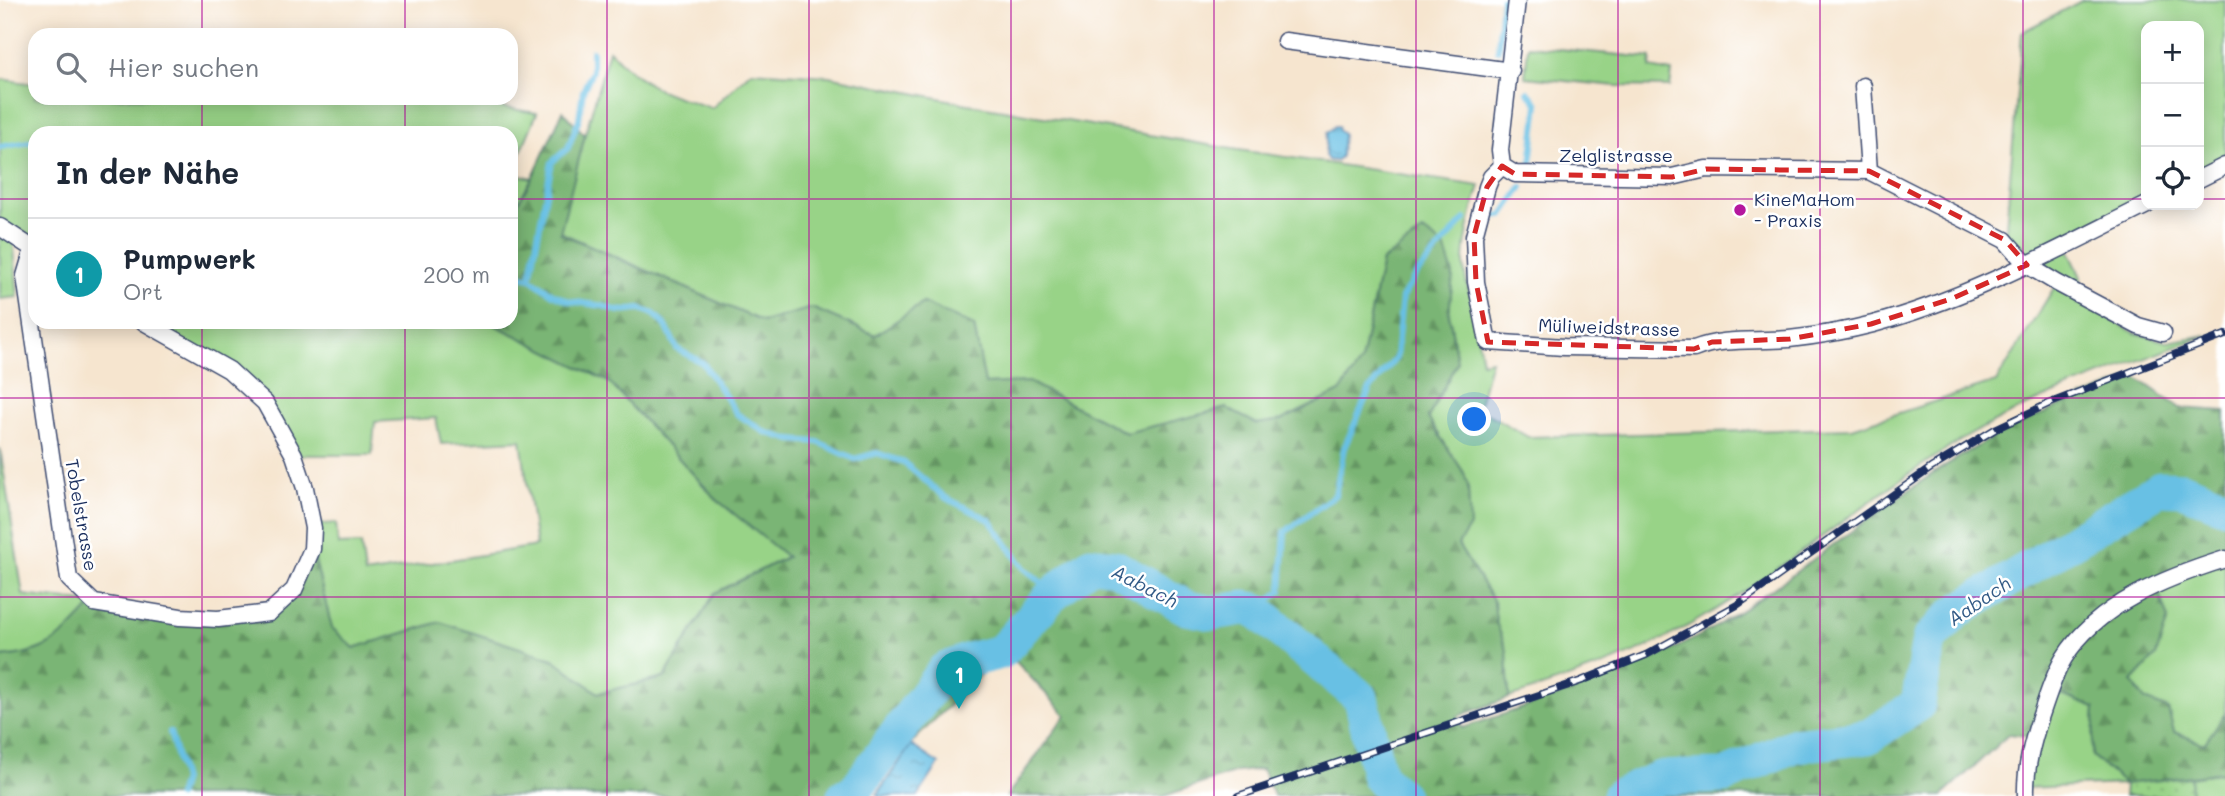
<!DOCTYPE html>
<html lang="de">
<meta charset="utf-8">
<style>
:root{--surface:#fff;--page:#f2f2f3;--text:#1f2937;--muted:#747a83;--line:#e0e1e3;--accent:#db2777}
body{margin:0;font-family:Mali,sans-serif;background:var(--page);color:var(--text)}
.controls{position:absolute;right:21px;top:21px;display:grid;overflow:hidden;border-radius:14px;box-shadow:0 4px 18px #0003}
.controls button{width:63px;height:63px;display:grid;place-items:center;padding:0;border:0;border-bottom:2px solid var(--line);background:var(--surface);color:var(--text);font:35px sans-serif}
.you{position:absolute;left:1475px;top:420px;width:24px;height:24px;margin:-18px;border:5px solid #fff;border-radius:50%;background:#1a73e8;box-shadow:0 0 0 10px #1a73e833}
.badge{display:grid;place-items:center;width:46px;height:46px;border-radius:50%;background:var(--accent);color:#fff;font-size:23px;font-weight:700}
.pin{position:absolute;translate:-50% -58px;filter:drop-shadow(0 2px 4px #0008)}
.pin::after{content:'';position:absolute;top:37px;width:24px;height:21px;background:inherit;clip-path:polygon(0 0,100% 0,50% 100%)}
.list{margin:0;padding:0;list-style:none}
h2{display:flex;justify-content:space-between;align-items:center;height:91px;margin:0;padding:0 28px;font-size:30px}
h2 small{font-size:23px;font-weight:400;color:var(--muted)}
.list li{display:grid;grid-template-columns:46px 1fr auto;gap:21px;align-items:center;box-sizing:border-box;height:112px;padding:0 28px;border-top:2px solid var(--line)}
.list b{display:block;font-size:26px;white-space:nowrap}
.list p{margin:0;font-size:23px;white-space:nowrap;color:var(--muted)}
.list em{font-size:23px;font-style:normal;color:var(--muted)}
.icon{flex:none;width:38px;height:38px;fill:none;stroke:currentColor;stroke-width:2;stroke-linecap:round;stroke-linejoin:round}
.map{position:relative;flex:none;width:2225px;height:796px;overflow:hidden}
.search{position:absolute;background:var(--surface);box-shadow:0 4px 18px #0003;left:28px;top:28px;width:490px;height:77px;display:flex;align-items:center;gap:18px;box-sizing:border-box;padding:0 24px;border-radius:21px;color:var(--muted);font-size:26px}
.panel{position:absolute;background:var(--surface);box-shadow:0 4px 18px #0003;left:28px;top:126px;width:490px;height:203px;border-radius:21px}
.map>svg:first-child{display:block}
.green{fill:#98d387;stroke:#5a8172;stroke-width:2}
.forest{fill:url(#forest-firs);stroke:#4a7269;stroke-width:2}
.park{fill:url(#park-dots);stroke:#5a8172;stroke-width:2}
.water{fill:url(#water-ripples);stroke:#4178a1;stroke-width:2}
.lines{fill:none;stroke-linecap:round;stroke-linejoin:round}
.stream{stroke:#67c0e4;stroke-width:6}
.river{stroke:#67c0e4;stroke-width:35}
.street-casing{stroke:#3c4a6f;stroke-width:19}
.street{stroke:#fff;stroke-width:16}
.rail-casing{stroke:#1b2f5e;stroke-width:8}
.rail{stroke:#fff;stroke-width:5;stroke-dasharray:16;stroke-linecap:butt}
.marked{fill:none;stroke:#d62828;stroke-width:5;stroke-dasharray:14 9;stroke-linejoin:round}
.grid{fill:none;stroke:#b5179e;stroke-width:2;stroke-opacity:0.55}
.poi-dot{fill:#b5179e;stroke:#fff;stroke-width:2.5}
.labels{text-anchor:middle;stroke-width:5;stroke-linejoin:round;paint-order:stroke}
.street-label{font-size:18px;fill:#1b2f5e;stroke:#fff}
.poi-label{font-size:18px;fill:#1b2f5e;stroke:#fff;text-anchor:start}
.water-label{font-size:19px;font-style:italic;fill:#325a86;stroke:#fff}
</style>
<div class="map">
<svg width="2225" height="796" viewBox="0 0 2225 796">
<defs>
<pattern id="forest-firs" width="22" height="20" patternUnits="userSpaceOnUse" patternTransform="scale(1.75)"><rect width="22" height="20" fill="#7ab574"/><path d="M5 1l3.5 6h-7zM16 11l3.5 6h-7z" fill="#639462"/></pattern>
<pattern id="park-dots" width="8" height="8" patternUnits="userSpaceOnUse" patternTransform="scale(1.75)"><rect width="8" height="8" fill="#98d387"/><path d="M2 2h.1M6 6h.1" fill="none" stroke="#82b577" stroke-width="1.8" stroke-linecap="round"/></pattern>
<pattern id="water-ripples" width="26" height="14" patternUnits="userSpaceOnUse" patternTransform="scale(1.75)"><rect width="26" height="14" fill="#67c0e4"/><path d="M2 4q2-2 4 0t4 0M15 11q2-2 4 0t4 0" fill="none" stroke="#549cbc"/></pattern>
</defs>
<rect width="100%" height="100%" fill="#fff"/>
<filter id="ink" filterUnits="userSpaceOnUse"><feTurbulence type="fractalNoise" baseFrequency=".0143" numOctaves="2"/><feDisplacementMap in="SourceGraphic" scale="14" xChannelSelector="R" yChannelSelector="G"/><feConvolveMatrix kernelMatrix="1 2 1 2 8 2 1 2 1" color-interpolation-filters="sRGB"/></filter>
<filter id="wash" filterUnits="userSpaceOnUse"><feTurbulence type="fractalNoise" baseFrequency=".00686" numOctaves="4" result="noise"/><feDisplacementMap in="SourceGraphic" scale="28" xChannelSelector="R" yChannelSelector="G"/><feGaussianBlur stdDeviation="1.57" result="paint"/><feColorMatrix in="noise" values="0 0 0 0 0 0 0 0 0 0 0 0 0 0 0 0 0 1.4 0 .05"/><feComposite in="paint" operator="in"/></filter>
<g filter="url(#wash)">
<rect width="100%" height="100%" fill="#f6e5cf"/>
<!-- green -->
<path class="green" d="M2083,0H2225V159L2199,172V26H2146V199L2064,240L2081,277V302L2135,333L2168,342L2207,335C2125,367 2039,394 1963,439C1872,494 1792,565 1700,619C1641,655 1575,676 1509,698L1507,651L1496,622L1494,602L1458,545L1466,484L1464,473L1428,418L1457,362L1449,314L1453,274L1382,261L1361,362L1340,392L1282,420L1257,424L1226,408L1126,433L1029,382L985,384L974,326L875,335L812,308L763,322L560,232L585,135L609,50C643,87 665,94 712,108L751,71L829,76L968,104L1232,149L1480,186C1472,210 1465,236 1464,261C1463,280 1473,301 1478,319L1475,321L1482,362L1491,360L1478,408L1528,437L1852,428L1996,382L2057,283L2005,240L2022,32Z
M1528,46L1651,58L1650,68L1672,72L1670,87L1616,86L1525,77Z
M0,79L35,84V98H482L481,104L537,113L512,173L532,178L511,215V133H35V250L13,235L18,297L0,299Z
M144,322H489L609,382L716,499L788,556L715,593L664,678L598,693L553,659L440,622L354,648L332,628L312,549V525L336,523L338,545L361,544L365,574L536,546L521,440L441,444L436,418L375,422L372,455H294L265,404Z
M0,448L23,595L94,603C63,637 49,654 0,657Z
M2225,559V714L2205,745L2174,732L2168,709L2145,700L2132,682L2156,656V585Z
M2049,690L2095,708L2092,756L2125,784L2025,788Z
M2225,772V796H2191L2190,777Z"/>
<!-- forest -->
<path class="forest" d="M563,111L585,135L560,233L763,322L812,308L875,335L923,303L974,326L985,384L1029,382L1126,433L1226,408L1257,424L1282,420L1340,392L1361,362L1382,261L1423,231L1444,246L1453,274L1449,314L1457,362L1428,418L1464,473L1468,486L1470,526L1458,545L1494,602L1496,622L1507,651L1509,698L1458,716L1462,728C1548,699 1635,674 1713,628C1807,571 1889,495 1985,442C2033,415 2085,396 2136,377L2180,408L2225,411V559L2156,585L2168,619L2156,656L2132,682L2145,700L2168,709L2174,732L2204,744L2225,714V772L2125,784L2092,756L2095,708L2050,690L2034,737L2009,734L1942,796H1274L1262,769L1237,772L1164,796H1007L1066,715L1005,650L858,796H0V657C49,654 63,637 94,603L180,617L269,613L294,590L312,549L332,628L354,648L440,622L553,659L598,693L664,678L715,593L787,557L716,499L609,382L489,322H511V215L532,178Z"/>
<!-- park -->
<path class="park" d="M2190,777L2191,796H2124L2125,784Z"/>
<!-- water -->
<path class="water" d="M1335,126H1338L1339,131L1343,134L1341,156L1337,161L1328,160L1325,155L1327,133Z
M911,745L939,764L918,796H878L877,795Z"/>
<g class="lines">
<!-- stream -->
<path class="stream" d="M1498,50L1502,0
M1528,92L1538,104L1531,163
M0,147L35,141
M1488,215L1502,216L1522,187
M511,268L518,275L530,278L553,294L569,301L603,306L618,311L640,309L654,314L666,326L677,349L703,363L737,414L765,432L791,440L818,442L855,459L877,453L903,462L946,498L990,520L1024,568L1054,593
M530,278L552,162L568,148L579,119L583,91L592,71V51
M1256,610L1281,591L1285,532L1335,495L1344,448L1370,389L1396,358L1402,298L1415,276L1465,219
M170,732L183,780L178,796
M1633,790L1638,796"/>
<!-- river -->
<path class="river" d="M844,796L854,792L944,670L969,660L1001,652L1054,593L1091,564L1115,567L1187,608L1212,613L1244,608L1256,610L1361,698L1379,777L1401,796
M1619,796L1660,778L1724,776L1795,745L1868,737L1918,704L1929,640L1955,613L2160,488L2182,489L2225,506"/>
</g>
</g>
<g filter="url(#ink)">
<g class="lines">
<defs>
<path id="street" d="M1517,0L1500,150L1502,166L1515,174L1672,177L1706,169L1869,171L2005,240L2027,265L2057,283L2138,326L2163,333
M1285,41L1511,71
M1863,86L1869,171
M1502,166L1491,177L1487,187L1474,236L1476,282L1488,342L1564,347L1694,349C1724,337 1756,342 1789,339C1816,336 1846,331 1873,324C1970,298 2058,249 2147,205
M2199,179L2225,166
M0,227L35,250
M33,249L25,276L69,579L94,603L180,617L218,619L269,613L294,590L312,549L313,528L305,488L294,455L265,403L229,370L144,322
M2026,796C2025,769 2032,743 2040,718C2047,698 2053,676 2064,658C2097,604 2168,577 2225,559"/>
</defs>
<!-- street casing -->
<use href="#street" class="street-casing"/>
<!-- street -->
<use href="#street" class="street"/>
<defs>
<path id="rail" d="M1238,796L1581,681L1646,655L1737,605L1931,468L1997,428L2048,404L2225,335"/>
</defs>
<!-- rail casing -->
<use href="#rail" class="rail-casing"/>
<!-- rail -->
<use href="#rail" class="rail"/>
</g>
</g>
<!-- marked area -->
<path class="marked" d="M1502,166L1515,174L1672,177L1706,169L1869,171L2005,240L2027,265L1951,299L1871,324L1790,339L1712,342L1694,349L1488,342L1476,282L1474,236L1487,187Z"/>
<!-- grid -->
<path class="grid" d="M202,0V35M405,0V35M607,0V796M809,0V796M1011,0V796M1214,0V796M1416,0V796M1618,0V796M1820,0V796M2023,0V796M202,98V133M405,98V133M0,199H35M511,199H2146M2199,199H2225M202,322V796M405,322V796M0,398H2225M0,597H2225"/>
<!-- markers -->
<circle class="poi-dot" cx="1740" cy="210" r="7"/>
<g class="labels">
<!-- street labels -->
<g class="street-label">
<text x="1616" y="162">Zelglistrasse</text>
<text transform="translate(1609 328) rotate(2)" y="6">Müliweidstrasse</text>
<text transform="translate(81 515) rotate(80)" y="6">Tobelstrasse</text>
</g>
<!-- poi labels -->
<g class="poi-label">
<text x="1754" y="206">KineMaHom<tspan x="1754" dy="21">- Praxis</tspan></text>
</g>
<!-- water labels -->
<g class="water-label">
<text transform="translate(1145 586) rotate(27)" y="7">Aabach</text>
<text transform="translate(1979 601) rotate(-34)" y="7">Aabach</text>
</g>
</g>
</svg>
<div class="controls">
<button>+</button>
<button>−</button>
<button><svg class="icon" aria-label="locate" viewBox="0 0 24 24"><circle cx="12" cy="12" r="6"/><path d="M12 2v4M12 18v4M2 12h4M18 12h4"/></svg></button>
</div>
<div class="you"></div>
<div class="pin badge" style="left:959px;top:709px;background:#0f9aa8">1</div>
<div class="search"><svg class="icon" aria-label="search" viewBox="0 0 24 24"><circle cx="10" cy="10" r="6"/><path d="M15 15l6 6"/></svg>Hier suchen</div>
<section class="panel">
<h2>In der Nähe<small></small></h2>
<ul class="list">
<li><span class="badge" style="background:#0f9aa8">1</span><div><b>Pumpwerk</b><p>Ort</p></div><em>200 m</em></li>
</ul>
</section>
</div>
